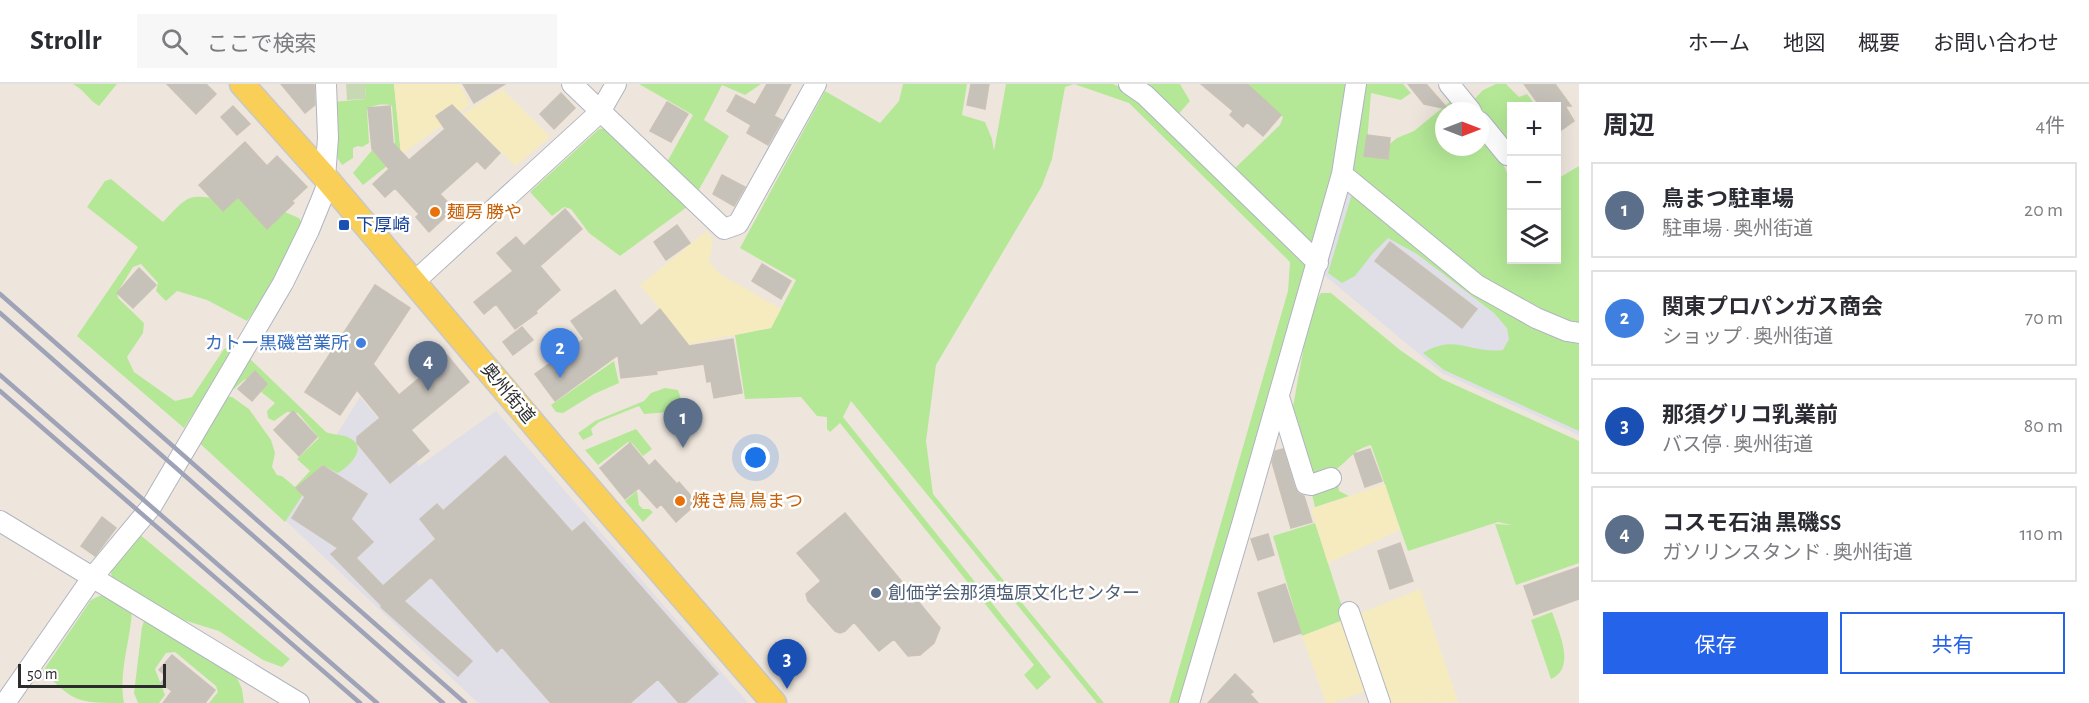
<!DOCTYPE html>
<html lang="ja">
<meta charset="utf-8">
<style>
:root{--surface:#fff;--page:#f7f7f7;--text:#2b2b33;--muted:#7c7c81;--line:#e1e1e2;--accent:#2563eb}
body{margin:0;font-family:"Alegreya Sans","Noto Sans JP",sans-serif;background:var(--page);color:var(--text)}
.controls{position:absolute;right:18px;top:18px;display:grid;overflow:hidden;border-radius:0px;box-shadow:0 6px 24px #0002}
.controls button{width:54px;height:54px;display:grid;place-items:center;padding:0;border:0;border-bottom:2px solid var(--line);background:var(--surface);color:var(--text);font:30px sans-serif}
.compass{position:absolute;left:1435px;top:18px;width:54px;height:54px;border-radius:50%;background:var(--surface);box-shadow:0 6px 24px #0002;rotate:90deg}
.scale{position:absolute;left:18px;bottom:15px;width:148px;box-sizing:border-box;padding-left:6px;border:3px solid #2c2c2c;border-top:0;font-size:16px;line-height:21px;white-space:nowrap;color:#2c2c2c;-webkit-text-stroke:4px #fff;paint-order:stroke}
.you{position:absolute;left:756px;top:374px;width:21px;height:21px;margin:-15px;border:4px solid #fff;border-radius:50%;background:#1a73e8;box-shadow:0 0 0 9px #1a73e833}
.badge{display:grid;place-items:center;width:39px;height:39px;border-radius:50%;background:var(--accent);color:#fff;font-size:20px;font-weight:700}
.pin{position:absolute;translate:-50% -50px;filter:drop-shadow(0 2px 3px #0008)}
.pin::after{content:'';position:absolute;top:32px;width:21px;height:18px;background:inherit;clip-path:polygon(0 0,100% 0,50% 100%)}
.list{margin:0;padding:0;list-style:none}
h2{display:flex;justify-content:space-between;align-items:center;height:78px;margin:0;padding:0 24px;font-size:26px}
h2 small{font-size:20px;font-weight:400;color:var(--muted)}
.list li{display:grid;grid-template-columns:39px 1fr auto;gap:18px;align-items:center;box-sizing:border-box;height:96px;margin:0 12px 12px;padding:0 12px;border:2px solid var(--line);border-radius:0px}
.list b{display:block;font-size:22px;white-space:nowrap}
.list p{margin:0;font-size:20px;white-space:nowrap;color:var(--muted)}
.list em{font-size:20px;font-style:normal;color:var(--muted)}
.actions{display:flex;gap:12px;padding:18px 24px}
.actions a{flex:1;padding:14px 0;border:2px solid var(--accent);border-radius:0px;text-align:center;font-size:21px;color:var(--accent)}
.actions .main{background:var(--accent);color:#fff}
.icon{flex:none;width:33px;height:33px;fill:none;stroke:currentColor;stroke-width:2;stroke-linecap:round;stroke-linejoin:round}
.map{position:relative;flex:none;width:1579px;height:619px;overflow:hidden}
header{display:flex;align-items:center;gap:36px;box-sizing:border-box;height:84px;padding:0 30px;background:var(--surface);border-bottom:2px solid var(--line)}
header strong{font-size:28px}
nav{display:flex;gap:33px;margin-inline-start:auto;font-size:21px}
.search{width:420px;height:54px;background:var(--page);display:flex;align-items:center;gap:15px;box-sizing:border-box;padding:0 21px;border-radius:0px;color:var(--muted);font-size:22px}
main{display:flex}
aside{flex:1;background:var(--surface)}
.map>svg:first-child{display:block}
.industrial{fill:#e0dee6}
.green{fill:#b4e896}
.sand{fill:#f5ebbf}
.cemetery{fill:#c7d9b3}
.building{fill:#c6c1b9;stroke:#cac2b6;stroke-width:1.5}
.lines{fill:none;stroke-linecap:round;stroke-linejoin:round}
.minor-casing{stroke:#b1b4c0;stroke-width:22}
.major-casing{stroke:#c8c8c8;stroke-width:27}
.minor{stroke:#fff;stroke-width:20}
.major{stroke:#f9cf57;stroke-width:24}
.rail{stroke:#9fa3b7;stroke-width:4.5}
.food-dot{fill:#e8710a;stroke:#fff;stroke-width:2}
.transit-dot{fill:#1a4fb4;stroke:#fff;stroke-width:2}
.shop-dot{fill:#3f7fe0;stroke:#fff;stroke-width:2}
.service-dot{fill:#5c6f8a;stroke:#fff;stroke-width:2}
.labels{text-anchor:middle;stroke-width:5;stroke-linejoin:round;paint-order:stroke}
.food-label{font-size:18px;fill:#c56008;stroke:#fff;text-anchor:start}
.transit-label{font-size:18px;fill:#164399;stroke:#fff;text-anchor:start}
.shop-label{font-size:18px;fill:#366cbe;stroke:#fff;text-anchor:end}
.street-label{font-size:18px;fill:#2c2c2c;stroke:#fff}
.service-label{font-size:18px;fill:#4e5e75;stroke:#fff;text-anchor:start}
</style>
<header>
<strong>Strollr</strong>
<div class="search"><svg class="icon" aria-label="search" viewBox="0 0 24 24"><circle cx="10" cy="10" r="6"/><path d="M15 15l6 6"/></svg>ここで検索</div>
<nav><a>ホーム</a><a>地図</a><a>概要</a><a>お問い合わせ</a></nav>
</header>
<main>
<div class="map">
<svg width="1579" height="619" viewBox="0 0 1579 619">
<rect width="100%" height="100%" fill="#eee6dd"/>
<!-- industrial -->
<path class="industrial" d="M1348,103L1579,257V351L1442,289L1323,190Z
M360,313L419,382L496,327L748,619H478L284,435Z"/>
<!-- green -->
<path class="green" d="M73,0H117L99,22C87,15 87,8 73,0Z
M365,0H394L401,71L363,101L353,89L373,65L391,63L395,59L392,22C386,19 371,21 367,26L369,59L362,63L358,62L353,64V74L342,81L334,69L333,18L366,15Z
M639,0H761L745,11L722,1L704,36L729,52L697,109L666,80L693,31Z
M903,0H967L962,31L985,38L992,55L994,67L1006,0H1113L1129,7L1311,181L1184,619H1169L1288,207L1290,178L1129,19L1074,0L1065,3L1052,75L1042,102L936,281L926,357L933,410L1104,619H1097L851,317L843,333L1051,593L1037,606L1024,591L1034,581L840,339L830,348L827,345V333L817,332L801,313L745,315L735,251L771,244L796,196L740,164L825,7L880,39L899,17Z
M1141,0H1180L1190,17L1175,34Z
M1247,0H1403L1411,9L1401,16L1371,9L1367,58L1386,63L1397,54L1414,47L1452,16L1461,27H1444V63H1480V50L1501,75L1511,98L1512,176H1556L1557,95L1579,82V347L1444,286L1423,269C1456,249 1469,270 1503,266L1509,255L1507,244L1494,229L1417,170L1388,154L1373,169L1355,192L1342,199L1328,189L1352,110L1347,106L1324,168L1306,162L1234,85L1280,41L1283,33Z
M1496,0H1506L1519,13L1527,10L1536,22H1512L1510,59L1501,54L1471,19L1483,6Z
M609,44L687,123L620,172L589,149L571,125L564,123L552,132L530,108L599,45Z
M111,95L163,138C186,114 187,108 221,116L229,104L299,134L303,141L273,201L247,237L207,216L177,207L166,217L156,207L158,199L141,180L133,183L117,209L118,214L144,239L143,249L127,273L134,288L175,317L192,313L224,265L236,262L184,344L77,252L138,163L87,123L105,97Z
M1321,209H1331L1400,266L1442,295L1579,357V479L1516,501L1495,440L1512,441L1498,438L1408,467L1371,361C1352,366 1351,375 1336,385L1339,407L1349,412L1315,423L1292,328L1304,262L1315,219Z
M247,272L326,348C333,351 338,350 345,352C371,361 351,381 338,389L322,381L285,438L194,354L223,312L232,313L249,325L271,356L275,369L272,383L277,391L282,392L295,403L310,387L297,375L319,354L298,329L287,328L274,337L268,334L267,327L275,319L245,295L234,305L229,300Z
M614,277L619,299L594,310L563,329L556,328L551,321Z
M665,304L678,306L683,321V327L644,330L639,322L599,338L591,345L593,351L583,356L578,349L595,337L644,317L651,309Z
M636,345L652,365L643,372L633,360L628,358L598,381L585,366Z
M637,407L639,421L643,425H649L653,428L643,438L625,417Z
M1315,439L1346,535L1302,552L1273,452Z
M133,445L290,575L282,583L263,576L219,547L183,536L147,518L112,496L110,479Z
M106,509L132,525C131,557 118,587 124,619C79,619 74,619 43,587L91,516Z
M1552,528C1558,546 1577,584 1551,595L1531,536Z
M145,534L237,594L242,605L244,619H209L218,608L216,602L175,568L166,569L155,585L165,611L159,619H138L134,609L142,543Z"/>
<!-- sand -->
<path class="sand" d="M394,0H460L470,21L401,71Z
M502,5L550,53L515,82L463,30Z
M707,147C715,157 712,166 709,178L720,190L781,225L771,244L689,260L640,201Z
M1385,400L1400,446L1328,479L1311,425Z
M1420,505L1458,618L1386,619L1356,531Z
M1346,535L1371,605L1332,619H1326L1302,552Z"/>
<!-- cemetery -->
<path class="cemetery" d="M346,0H365L366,15L347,16Z"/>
<!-- building -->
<path class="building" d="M167,0H206L216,10L196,30Z
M281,0H314L315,21L305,29Z
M463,0H505L474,19Z
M767,0H791L774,32L782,36L768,61L747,49L751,41L727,27L736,11L755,21Z
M971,0H989L985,25L967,21Z
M1201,0H1247L1281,31L1263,52L1247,38L1243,43L1230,31L1233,27Z
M1408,0H1426L1448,25L1424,20Z
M1524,0H1555L1571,22H1565L1574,37L1557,49V22H1540Z
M561,9L575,24L554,45L540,30Z
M667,18L688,30L671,58L650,47Z
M452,21L500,69L485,85L477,77L440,110L454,125L429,148L416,133L419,130L395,104L385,113L373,100L389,85L372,65L368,24L390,22L393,59L409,76L445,45L436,32Z
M233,22L250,40L237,51L221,33Z
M1367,51L1390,54L1388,75L1364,72Z
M245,58L267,82L277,72L307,103L292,117L294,119L267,145L238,113L223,127L199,101Z
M722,91L745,103L734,122L713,110Z
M565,125L582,145L540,182L560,206L536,227L537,229L515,245L496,220L484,230L474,218L513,187L497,169L516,153L524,162Z
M677,141L690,159L666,176L654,158Z
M1390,158L1477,225L1462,244L1375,177Z
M762,180L791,197L781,215L752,197Z
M139,184L156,201L133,224L117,209Z
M375,201L410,224L373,280L399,311L447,271L469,298L411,346L429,367L390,399L357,359V353L380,334L357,306L340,331L305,308Z
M615,206L641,242L660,225L689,262L733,255L742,309L714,314L711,297L707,298L704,280L656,287L657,290L621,294L618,271L555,317L535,290L584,255L571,237Z
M522,243L533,256L513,271L503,258Z
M255,287L267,300L252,317L238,305Z
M293,327L317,353L299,372L274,346Z
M630,359L649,382L655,376L677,400L679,398L697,419L676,438L661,420L657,424L639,404L625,415L600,384Z
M1283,365L1295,404L1298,409L1304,412L1312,438L1291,444L1272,378L1275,367Z
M1370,365L1382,397L1365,403L1354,370Z
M505,372L572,448L584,438L718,590L685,619H679L658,595L630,619H551L502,563L497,568L431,493L404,517L472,577L458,592L381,523L382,522L331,470L338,464L292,434L305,413L296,404L323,382L367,410L351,435L373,458L356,474L383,502L436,455L420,435L437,420L443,427Z
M845,429L940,544L934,559L920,571L908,572L894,555L879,567L854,538L845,547L840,549L835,547L808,517L806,510L821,497L797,469Z
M102,433L116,444L95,472L81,462Z
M1268,450L1274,471L1258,476L1251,455Z
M1400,459L1413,497L1390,505L1378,467Z
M1579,483V515L1534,531L1524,502Z
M1285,500L1301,549L1274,558L1258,509Z
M172,571L215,606L205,619H163L172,607L161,599L166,592L159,586Z
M1235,590L1253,608L1250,610L1258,619H1208Z"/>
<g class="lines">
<defs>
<path id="minor" d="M572,0L724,145L738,140L816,0
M1129,0L1145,11L1318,179
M1449,0L1471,27
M1480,38L1507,71
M1342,90L1477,201L1536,234L1567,247L1579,249
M325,93L328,54L326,0
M414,198L600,28L616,0
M1279,313L1306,400L1311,401L1331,394
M0,437L299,619
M1349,528L1380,619
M5,619L92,494L151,423L283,199L309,146L329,97
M1189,619L1242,440L1342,90L1356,0"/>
<path id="major" d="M242,0L325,93L559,370L774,619"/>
</defs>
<!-- minor casing -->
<use href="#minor" class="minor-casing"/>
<!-- major casing -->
<use href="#major" class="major-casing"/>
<!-- minor -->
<use href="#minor" class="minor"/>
<!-- major -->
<use href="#major" class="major"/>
<!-- rail -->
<path class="rail" d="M0,210L465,619
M0,229L443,619
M0,291L377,619
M0,307L360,619"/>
</g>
<!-- markers -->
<g class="food-dot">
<circle cx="435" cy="128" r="6"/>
<circle cx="680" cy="417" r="6"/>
</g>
<rect class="transit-dot" x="338" y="135" width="12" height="12" rx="3"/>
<circle class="shop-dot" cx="361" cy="259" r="6"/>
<circle class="service-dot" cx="876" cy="509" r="6"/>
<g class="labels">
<!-- food labels -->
<g class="food-label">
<text x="447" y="134">麺房 勝や</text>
<text x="692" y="423">焼き鳥 鳥まつ</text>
</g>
<!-- transit labels -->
<g class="transit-label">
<text x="356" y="147">下厚崎</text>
</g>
<!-- shop labels -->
<g class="shop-label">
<text x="349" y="265">カトー黒磯営業所</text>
</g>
<!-- street labels -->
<g class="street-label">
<text transform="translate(508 309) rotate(50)" y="6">奥州街道</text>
</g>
<!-- service labels -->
<g class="service-label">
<text x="888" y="515">創価学会那須塩原文化センター</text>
</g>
</g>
</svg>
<div class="controls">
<button>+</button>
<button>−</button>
<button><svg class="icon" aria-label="layers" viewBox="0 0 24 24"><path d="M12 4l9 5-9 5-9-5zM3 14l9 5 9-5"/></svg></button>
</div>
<svg class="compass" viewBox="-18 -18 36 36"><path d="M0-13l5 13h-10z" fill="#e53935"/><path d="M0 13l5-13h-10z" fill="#7c7c81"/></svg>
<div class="scale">50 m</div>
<div class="you"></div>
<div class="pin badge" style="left:683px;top:364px;background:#5c6f8a">1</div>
<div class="pin badge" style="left:560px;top:294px;background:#3f7fe0">2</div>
<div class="pin badge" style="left:787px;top:605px;background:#1a4fb4">3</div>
<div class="pin badge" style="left:428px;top:307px;background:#5c6f8a">4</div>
</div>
<aside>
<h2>周辺<small>4件</small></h2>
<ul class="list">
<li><span class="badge" style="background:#5c6f8a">1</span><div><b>鳥まつ駐車場</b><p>駐車場 · 奥州街道</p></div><em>20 m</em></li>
<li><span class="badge" style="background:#3f7fe0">2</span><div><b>関東プロパンガス商会</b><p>ショップ · 奥州街道</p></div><em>70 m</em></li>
<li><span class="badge" style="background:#1a4fb4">3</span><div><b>那須グリコ乳業前</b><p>バス停 · 奥州街道</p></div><em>80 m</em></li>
<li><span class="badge" style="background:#5c6f8a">4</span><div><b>コスモ石油 黒磯SS</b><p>ガソリンスタンド · 奥州街道</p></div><em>110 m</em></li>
</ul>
<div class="actions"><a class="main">保存</a><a>共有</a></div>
</aside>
</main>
